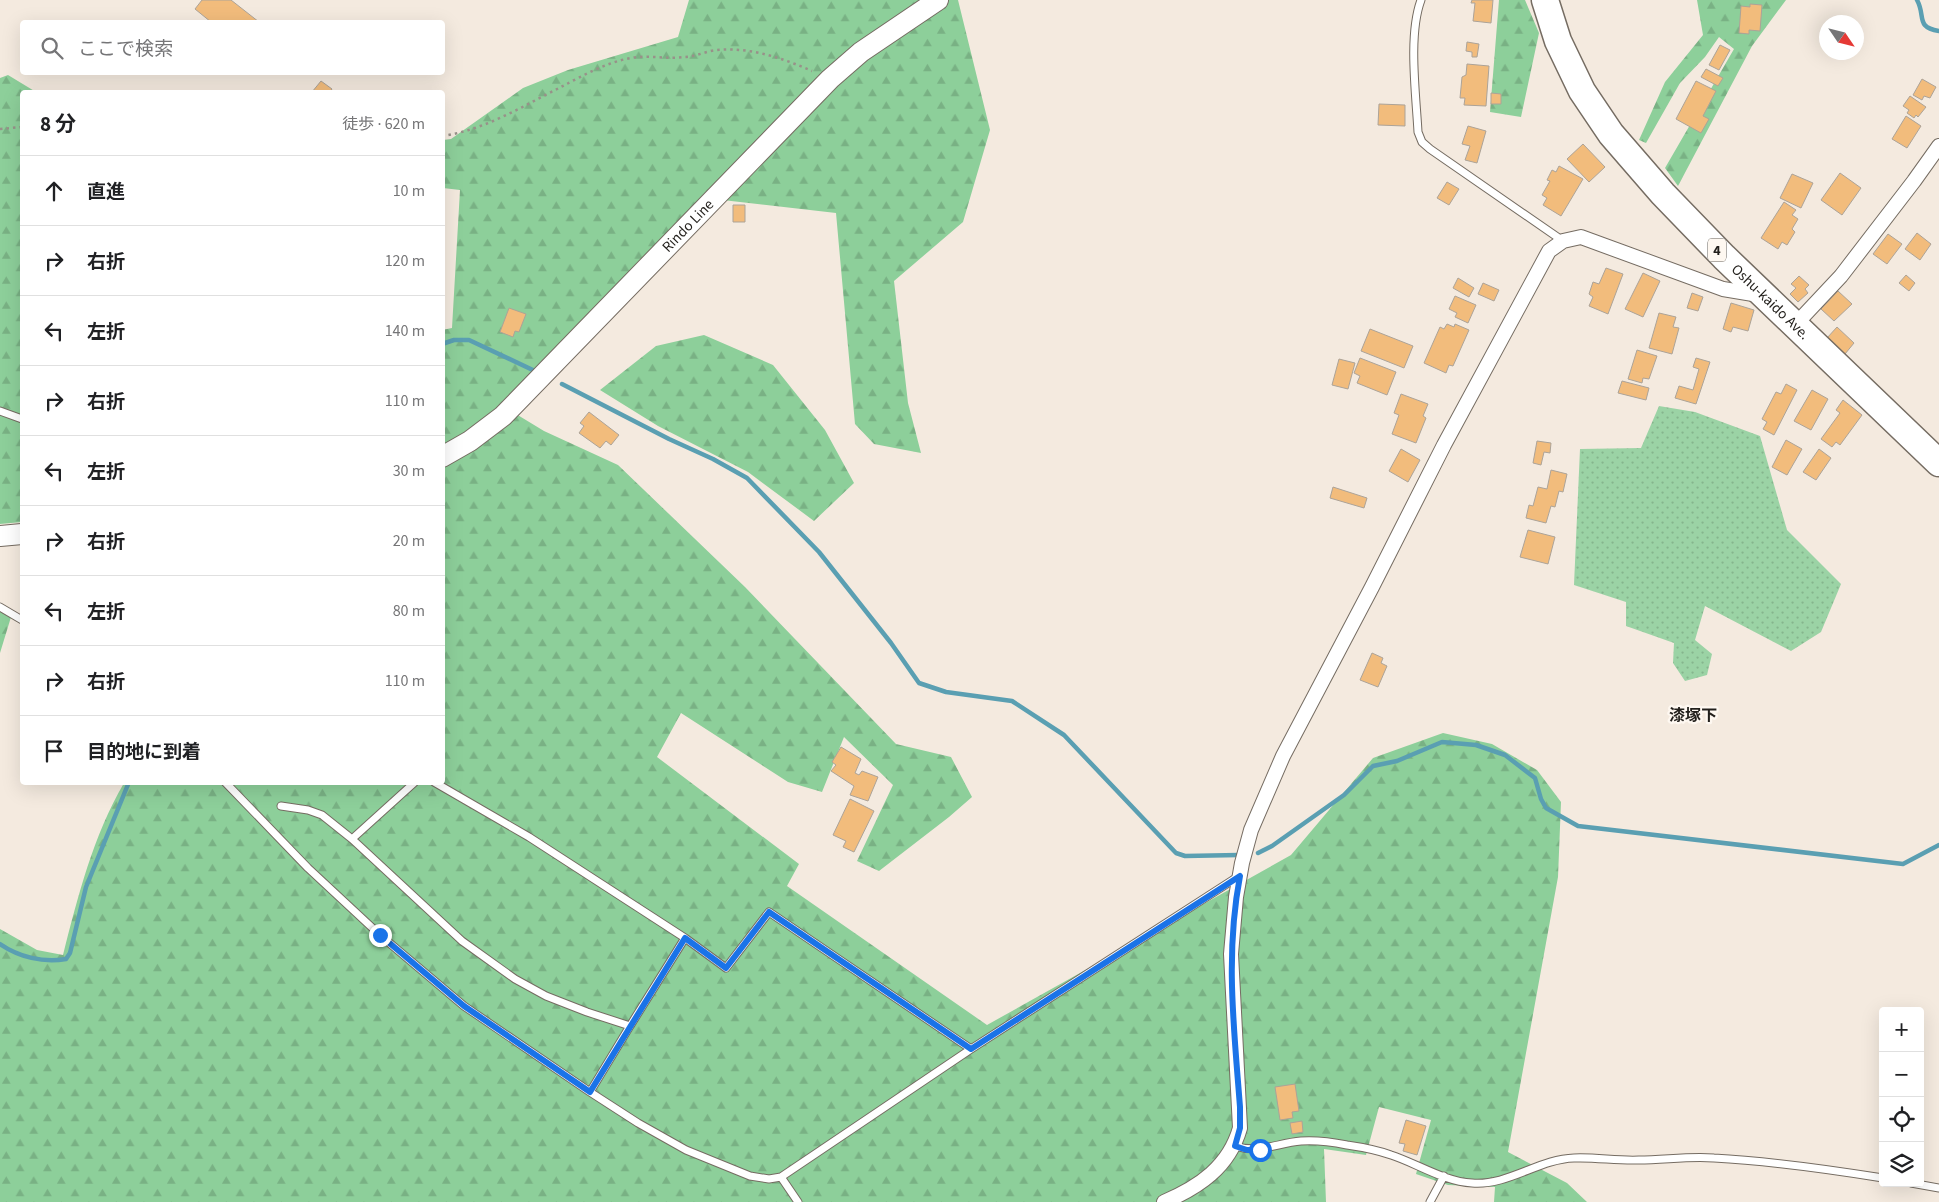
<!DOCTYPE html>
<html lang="ja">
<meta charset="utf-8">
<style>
:root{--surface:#fff;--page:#f2f2f2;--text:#202124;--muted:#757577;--line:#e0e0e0}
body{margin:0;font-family:"Source Sans 3","Noto Sans JP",sans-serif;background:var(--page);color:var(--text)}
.controls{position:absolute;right:15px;bottom:15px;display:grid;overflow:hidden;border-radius:5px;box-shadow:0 5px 20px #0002}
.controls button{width:45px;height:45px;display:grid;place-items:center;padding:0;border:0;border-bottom:1px solid var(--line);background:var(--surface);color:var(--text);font:25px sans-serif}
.compass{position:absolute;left:1819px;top:15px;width:45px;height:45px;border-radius:50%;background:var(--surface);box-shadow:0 5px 20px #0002;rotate:125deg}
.stop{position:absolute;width:15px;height:15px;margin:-11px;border:4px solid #1a73e8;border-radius:50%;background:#fff}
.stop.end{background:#1a73e8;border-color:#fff;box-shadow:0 1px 5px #0008}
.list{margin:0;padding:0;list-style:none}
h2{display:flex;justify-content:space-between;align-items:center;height:65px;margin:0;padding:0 20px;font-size:21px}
h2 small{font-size:16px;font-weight:400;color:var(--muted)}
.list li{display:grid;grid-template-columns:32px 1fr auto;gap:15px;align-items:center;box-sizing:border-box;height:70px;padding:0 20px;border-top:1px solid var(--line)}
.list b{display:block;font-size:19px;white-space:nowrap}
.list em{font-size:16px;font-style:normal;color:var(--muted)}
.icon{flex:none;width:28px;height:28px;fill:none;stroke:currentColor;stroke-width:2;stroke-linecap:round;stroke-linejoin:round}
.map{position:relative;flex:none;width:1939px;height:1202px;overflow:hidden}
.search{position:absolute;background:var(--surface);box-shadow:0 5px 20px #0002;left:20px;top:20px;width:425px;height:55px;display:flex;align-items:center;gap:12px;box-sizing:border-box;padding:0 18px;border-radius:5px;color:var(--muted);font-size:19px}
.panel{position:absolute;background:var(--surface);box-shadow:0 5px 20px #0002;left:20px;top:90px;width:425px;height:695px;border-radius:5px}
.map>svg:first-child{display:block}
.grass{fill:url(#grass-dots)}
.forest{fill:url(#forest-firs)}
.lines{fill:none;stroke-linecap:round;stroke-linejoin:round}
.stream{stroke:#5a9fb2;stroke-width:4.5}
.building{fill:#f2bc7c;stroke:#aca398}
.lane-casing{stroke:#756c62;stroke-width:9}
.street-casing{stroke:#756c62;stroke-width:16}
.secondary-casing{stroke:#756c62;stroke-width:22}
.highway-casing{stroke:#756c62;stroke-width:29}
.path{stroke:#989189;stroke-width:2.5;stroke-dasharray:2.5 4;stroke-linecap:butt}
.lane{stroke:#fff;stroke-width:7}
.street{stroke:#fff;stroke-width:14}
.secondary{stroke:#fff;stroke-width:20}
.highway{stroke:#fff;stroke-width:26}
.route{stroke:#1a73e8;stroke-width:6}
.labels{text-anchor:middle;stroke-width:4.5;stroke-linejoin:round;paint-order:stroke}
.shield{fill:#fef8f1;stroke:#64605b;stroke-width:1}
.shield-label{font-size:14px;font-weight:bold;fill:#221f1b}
.street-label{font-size:15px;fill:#221f1b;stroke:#fef8f1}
.neighbourhood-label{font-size:16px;font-weight:bold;fill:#221f1b;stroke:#fef8f1}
</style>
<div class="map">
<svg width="1939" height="1202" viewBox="0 0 1939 1202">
<defs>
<pattern id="grass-dots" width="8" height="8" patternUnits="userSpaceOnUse" patternTransform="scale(1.25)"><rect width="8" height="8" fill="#9bd3a5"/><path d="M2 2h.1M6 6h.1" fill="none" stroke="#85b58d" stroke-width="1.8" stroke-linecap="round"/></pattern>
<pattern id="forest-firs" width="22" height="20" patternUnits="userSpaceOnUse" patternTransform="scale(1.25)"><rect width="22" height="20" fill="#8dcf9a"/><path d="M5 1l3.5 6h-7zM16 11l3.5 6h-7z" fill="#79b184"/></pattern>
</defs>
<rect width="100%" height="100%" fill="#f4eadf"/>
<!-- grass -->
<path class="grass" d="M1659,406L1695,412L1760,436L1787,530L1841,584L1821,632L1791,651L1705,606L1695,640L1712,654L1707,675L1685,681L1673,663L1674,643L1626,626V602L1574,585L1580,449L1641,448Z"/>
<!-- forest -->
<path class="forest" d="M689,0H958L990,130L963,222L894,281L908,403L921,453L874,444L855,424L836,213L705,198L516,414L544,431L618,465L745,587L896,744L951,757L972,797L949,817L879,871L857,861L893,785L844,737L822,792L788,782L681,713L657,757L799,864L787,886L987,1025L1291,855L1373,758L1443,733L1492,744L1537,770L1561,802L1558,877L1508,1152L1567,1183L1587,1202H1494L1495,1187L1448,1185L1416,1174L1431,1120L1379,1107L1366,1155L1324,1149L1326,1202H0V929L37,950L63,955C78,896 93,836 124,783L442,782V330L452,328L460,190L443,188V140L451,139L523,88L568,70L678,37Z
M1499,0H1525L1539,33L1521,117L1490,112Z
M1697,0H1786L1752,46L1678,186L1665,168L1734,49L1719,37L1705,57L1680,83L1646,143L1639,140L1665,82L1703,35Z
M8,75L36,92H22V522L0,524V78Z
M704,335L773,365L825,430L854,483L814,521L748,472L658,426L600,390L656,346Z
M0,610L11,617L0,653Z"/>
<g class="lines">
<!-- stream -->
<path class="stream" d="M1917,0C1926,16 1915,27 1939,31
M442,344L454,340H469L537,372
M562,384L669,439L713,459L747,478L819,552L891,643L919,683L946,692L1012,701L1064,735L1176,853L1185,856L1239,855
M1258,853L1272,846L1344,795L1373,766L1397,761L1442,742L1476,745L1505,755L1535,778L1541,799L1546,808L1578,826L1903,864L1939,845
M0,944C19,957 43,963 66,959L70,953L86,887L129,782"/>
</g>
<!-- building -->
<path class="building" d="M202,0H231L259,22H211L195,9Z
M1472,0H1493L1491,23L1473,21L1475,3H1471Z
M1750,4L1762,5L1760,31L1749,30V34L1739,33L1741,6L1750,7Z
M1467,42L1479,44L1477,57H1472V52L1466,51Z
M1720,45L1730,50L1719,70L1709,65Z
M1467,64L1489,66L1486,106L1464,105L1465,98H1460L1462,77L1466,75Z
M1706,69L1723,78L1718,86L1701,77Z
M1922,79L1936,87L1930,98L1924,96L1922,100L1913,95Z
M321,81L332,89L330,92H312Z
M1696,81L1716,91L1703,116L1709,119L1701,133L1676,119Z
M1491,93L1501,94V104H1491Z
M1910,96L1926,107L1918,117L1916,115L1914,118L1907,113L1909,110L1903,106Z
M1379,104L1405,105V126L1378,125Z
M1906,116L1921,126L1907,148L1892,139Z
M1468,126L1486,131L1477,163L1465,160L1470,146L1462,144Z
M1583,144L1605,167L1589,182L1567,159Z
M1559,166L1583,179L1561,216L1543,205L1547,198L1542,195L1550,181L1547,180L1552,170L1556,172Z
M1840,173L1861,188L1842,215L1821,200Z
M1792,174L1813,183L1801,208L1780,198Z
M1447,182L1459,189L1449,205L1437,198Z
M1784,202L1796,210L1792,215L1798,219L1792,229L1795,232L1787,245L1782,242L1778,249L1761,238Z
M733,205H745V222H733Z
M1917,233L1931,244L1920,260L1905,249Z
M1888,234L1902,244L1887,264L1873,254Z
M1606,268L1623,274L1608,314L1589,306L1593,297L1589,294L1593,282L1599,284Z
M1643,273L1660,281L1643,317L1625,309Z
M1906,275L1915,283L1909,291L1899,283Z
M1799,276L1809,285L1805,289L1808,293L1798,302L1790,294L1796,288L1791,284Z
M1458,278L1474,288L1469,297L1453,288Z
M1483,283L1499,290L1494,301L1478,294Z
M1838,291L1852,304L1834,321L1821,309Z
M1692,293L1703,297L1698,311L1687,308Z
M1455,296L1476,305L1468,323L1455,317L1457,313L1449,309Z
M1731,303L1754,310L1748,331L1733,327L1731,332L1723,329Z
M509,308L526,314L519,332L515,331L513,337L500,332Z
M1659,313L1676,317L1673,327L1679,328L1672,354L1649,348Z
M1447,324L1454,327L1455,324L1469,330L1453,366L1449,365L1446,373L1424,363L1440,327L1444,329Z
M1837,327L1854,343L1845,354L1827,338Z
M1370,329L1413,346L1404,368L1361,351Z
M1637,350L1657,356L1649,379L1643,378L1642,383L1628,379Z
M1360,358L1396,372L1387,395L1357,383L1360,376L1354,373Z
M1696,358L1710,362L1696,404L1675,398L1679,386L1693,390L1699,369L1693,367Z
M1339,359L1355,363L1348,389L1332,385Z
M1622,381L1649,388L1646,400L1618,393Z
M1786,384L1797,390L1774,435L1763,429L1767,422L1762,419L1776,392L1781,394Z
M1812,390L1828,399L1811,430L1794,421Z
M1401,394L1428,404L1423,416L1426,418L1416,443L1392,434L1399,415L1394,413Z
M1843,400L1862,415L1840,445L1836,442L1832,447L1821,439L1840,413L1836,410Z
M589,412L619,435L611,445L606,441L600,448L579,433L584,426L580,423Z
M1786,440L1802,449L1787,475L1772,467Z
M1537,441L1551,443L1550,453L1544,452L1541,465L1533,463Z
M1401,449L1420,460L1408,482L1389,471Z
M1819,449L1831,458L1816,480L1803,472Z
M1551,470L1567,474L1563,492L1559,491L1555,507L1551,506L1546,523L1526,518L1529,505L1533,506L1538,487L1547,489Z
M1333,487L1367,498L1364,508L1330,498Z
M1528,530L1555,537L1548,564L1520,557Z
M1372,653L1383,658L1381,663L1387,666L1378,687L1360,680Z
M841,747L861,759L855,773L859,775L862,771L878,777L868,801L850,795L854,786L831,771L836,765L832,762Z
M850,799L874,811L854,852L843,847L846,841L833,835Z
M1295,1084L1299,1111L1292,1112L1293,1118L1280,1120L1275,1087Z
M1406,1120L1426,1126L1417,1155L1403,1151L1405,1144L1399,1143Z
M1302,1121L1303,1132L1292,1134L1290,1123Z"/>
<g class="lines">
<defs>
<path id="lane" d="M1421,0C1408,35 1416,94 1418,132L1422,142L1430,149L1563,241
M0,411L22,419
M0,607L22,620
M225,782L308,868L380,935L464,1006L590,1092L638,1123L686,1150L750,1176L769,1179L781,1177L798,1202
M415,782L352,839L462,941L515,979L546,996L587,1012L630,1026L685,938L529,837L434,782
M281,806L308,810L322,815L352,839
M685,938L726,968L769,912L971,1049
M590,1092L630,1026
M1235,1146C1259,1154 1277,1143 1301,1141C1315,1140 1332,1142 1347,1145C1361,1147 1377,1150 1391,1155C1416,1163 1445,1182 1472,1183C1508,1186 1539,1159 1574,1158C1596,1157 1617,1161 1639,1160C1664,1160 1689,1156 1714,1158C1770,1161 1827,1169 1883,1178
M781,1177L971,1049L1239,876
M1911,1183L1939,1188
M1430,1202L1444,1176"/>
<path id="street" d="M1795,325L1841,276L1914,181L1939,146
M1164,1202C1199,1187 1229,1167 1240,1128L1231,954L1236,897L1242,863L1251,830L1283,756L1372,587L1444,445L1549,251L1563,241L1581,237L1723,289L1759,295"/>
<g id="secondary">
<path id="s1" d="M442,457L470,441L503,416L830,79L861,52L938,0"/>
<path d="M0,536L22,534"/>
</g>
<g id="highway">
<path id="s2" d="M1545,0L1558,41L1582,91L1611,134L1663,194L1724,257L1939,463"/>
</g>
</defs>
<!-- lane casing -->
<use href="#lane" class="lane-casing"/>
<!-- street casing -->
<use href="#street" class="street-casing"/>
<!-- secondary casing -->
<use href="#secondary" class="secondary-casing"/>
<!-- highway casing -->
<use href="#highway" class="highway-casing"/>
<!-- path -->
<path class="path" d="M0,129L22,127
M442,136C485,130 523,106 561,87C584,75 612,59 639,57C654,56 669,59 684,57C695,57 706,51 717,50C751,47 782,58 812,71"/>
<!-- lane -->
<use href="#lane" class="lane"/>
<!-- street -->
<use href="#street" class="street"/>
<!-- secondary -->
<use href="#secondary" class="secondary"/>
<!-- highway -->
<use href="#highway" class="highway"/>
</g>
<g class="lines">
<!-- route -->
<path class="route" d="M380,935L464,1006L590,1092L685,938L726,968L769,912L971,1049L1240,876C1225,955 1234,1028 1240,1107V1128L1235,1146L1247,1150H1260"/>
</g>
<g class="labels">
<!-- shield labels -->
<rect class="shield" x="1708" y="238.5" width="18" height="23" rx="4"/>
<g class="shield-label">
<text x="1717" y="255">4</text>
</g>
<!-- street labels -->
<g class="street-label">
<text dy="5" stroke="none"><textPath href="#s1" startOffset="339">Rindo Line</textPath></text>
<text dy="5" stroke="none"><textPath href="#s2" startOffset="382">Oshu-kaido Ave.</textPath></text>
</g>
<!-- neighbourhood labels -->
<g class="neighbourhood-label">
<text x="1693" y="721">漆塚下</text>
</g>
</g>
</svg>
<div class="controls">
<button>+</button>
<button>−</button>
<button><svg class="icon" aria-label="locate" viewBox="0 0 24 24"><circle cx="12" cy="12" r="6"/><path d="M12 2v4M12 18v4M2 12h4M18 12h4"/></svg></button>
<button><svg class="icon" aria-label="layers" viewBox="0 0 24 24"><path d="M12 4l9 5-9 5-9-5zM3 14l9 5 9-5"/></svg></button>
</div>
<svg class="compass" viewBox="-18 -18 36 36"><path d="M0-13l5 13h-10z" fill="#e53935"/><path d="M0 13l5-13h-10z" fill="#757577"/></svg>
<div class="stop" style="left:1260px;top:1150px"></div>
<div class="stop end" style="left:380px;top:935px"></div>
<div class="search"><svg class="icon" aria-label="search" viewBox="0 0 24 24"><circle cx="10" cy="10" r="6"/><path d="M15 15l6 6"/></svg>ここで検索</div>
<section class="panel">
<h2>8 分<small>徒歩 · 620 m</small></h2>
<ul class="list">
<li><svg class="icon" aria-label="ahead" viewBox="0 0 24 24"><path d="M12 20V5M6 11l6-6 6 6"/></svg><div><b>直進</b></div><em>10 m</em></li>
<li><svg class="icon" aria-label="right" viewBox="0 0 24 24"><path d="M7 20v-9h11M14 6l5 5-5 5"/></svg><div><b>右折</b></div><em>120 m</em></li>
<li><svg class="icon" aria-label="left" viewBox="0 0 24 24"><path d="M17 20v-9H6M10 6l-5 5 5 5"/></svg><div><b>左折</b></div><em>140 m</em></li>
<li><svg class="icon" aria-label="right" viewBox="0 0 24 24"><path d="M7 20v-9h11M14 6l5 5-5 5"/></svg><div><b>右折</b></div><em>110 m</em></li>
<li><svg class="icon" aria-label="left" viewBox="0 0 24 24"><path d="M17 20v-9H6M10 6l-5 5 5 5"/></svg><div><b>左折</b></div><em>30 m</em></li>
<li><svg class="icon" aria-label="right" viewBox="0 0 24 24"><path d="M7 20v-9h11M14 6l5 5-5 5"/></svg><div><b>右折</b></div><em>20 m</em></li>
<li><svg class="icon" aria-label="left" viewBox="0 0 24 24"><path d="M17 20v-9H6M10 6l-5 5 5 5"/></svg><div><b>左折</b></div><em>80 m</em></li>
<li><svg class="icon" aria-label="right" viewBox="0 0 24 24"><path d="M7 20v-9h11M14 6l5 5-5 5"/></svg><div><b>右折</b></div><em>110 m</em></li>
<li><svg class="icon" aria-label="arrive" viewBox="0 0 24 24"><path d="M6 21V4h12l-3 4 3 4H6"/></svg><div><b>目的地に到着</b></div></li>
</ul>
</section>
</div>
